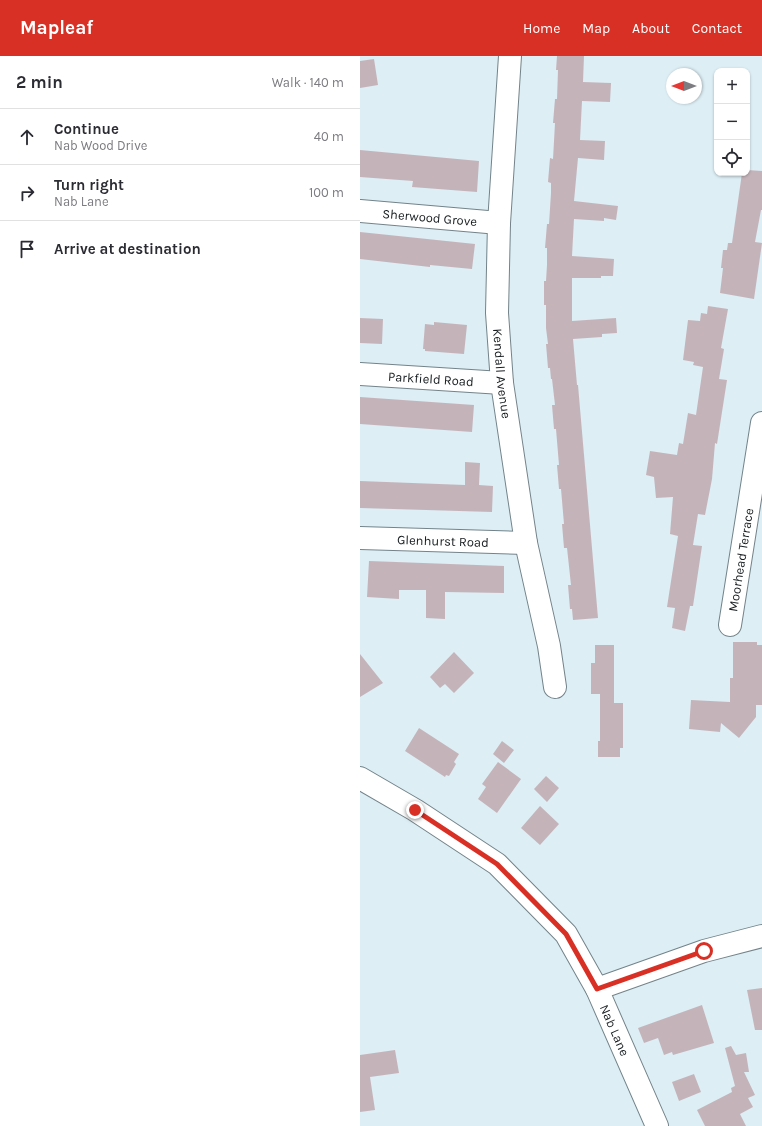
<!DOCTYPE html>
<meta charset="utf-8">
<style>
:root{--surface:#fff;--page:#f7f7f7;--text:#2b2b33;--muted:#7c7c81;--line:#e1e1e2;--accent:#d93025}
body{margin:0;font-family:Karla,sans-serif;background:var(--page);color:var(--text)}
.controls{position:absolute;right:12px;top:12px;display:grid;overflow:hidden;border-radius:8px;box-shadow:0 1px 3px #0004}
.controls button{width:36px;height:36px;display:grid;place-items:center;padding:0;border:0;border-bottom:1px solid var(--line);background:var(--surface);color:var(--text);font:20px sans-serif}
.compass{position:absolute;left:306px;top:12px;width:36px;height:36px;border-radius:50%;background:var(--surface);box-shadow:0 1px 3px #0004;rotate:270deg}
.stop{position:absolute;width:12px;height:12px;margin:-9px;border:3px solid #d93025;border-radius:50%;background:#fff}
.stop.end{background:#d93025;border-color:#fff;box-shadow:0 1px 4px #0008}
.list{margin:0;padding:0;list-style:none}
h2{display:flex;justify-content:space-between;align-items:center;height:52px;margin:0;padding:0 16px;font-size:17px}
h2 small{font-size:13px;font-weight:400;color:var(--muted)}
.list li{display:grid;grid-template-columns:26px 1fr auto;gap:12px;align-items:center;box-sizing:border-box;height:56px;padding:0 16px;border-top:1px solid var(--line)}
.list b{display:block;font-size:15px;white-space:nowrap}
.list p{margin:0;font-size:13px;white-space:nowrap;color:var(--muted)}
.list em{font-size:13px;font-style:normal;color:var(--muted)}
.icon{flex:none;width:22px;height:22px;fill:none;stroke:currentColor;stroke-width:2;stroke-linecap:round;stroke-linejoin:round}
.map{position:relative;flex:none;width:402px;height:1070px;overflow:hidden}
header{display:flex;align-items:center;gap:24px;box-sizing:border-box;height:56px;padding:0 20px;background:var(--accent);color:#fff}
header strong{font-size:19px}
nav{display:flex;gap:22px;margin-inline-start:auto;font-size:14px}
main{display:flex}
aside{flex:1;background:var(--surface)}
.map>svg:first-child{display:block}
.building{fill:#c4b4ba}
.lines{fill:none;stroke-linecap:round;stroke-linejoin:round}
.minor-casing{stroke:#738389;stroke-width:24}
.minor{stroke:#fff;stroke-width:22}
.route{stroke:#d93025;stroke-width:5}
.labels{text-anchor:middle;stroke-width:3;stroke-linejoin:round;paint-order:stroke}
.street-label{font-size:13px;fill:#161c1e;stroke:#fff}
</style>
<header>
<strong>Mapleaf</strong>
<nav><a>Home</a><a>Map</a><a>About</a><a>Contact</a></nav>
</header>
<main>
<aside>
<h2>2 min<small>Walk · 140 m</small></h2>
<ul class="list">
<li><svg class="icon" aria-label="ahead" viewBox="0 0 24 24"><path d="M12 20V5M6 11l6-6 6 6"/></svg><div><b>Continue</b><p>Nab Wood Drive</p></div><em>40 m</em></li>
<li><svg class="icon" aria-label="right" viewBox="0 0 24 24"><path d="M7 20v-9h11M14 6l5 5-5 5"/></svg><div><b>Turn right</b><p>Nab Lane</p></div><em>100 m</em></li>
<li><svg class="icon" aria-label="arrive" viewBox="0 0 24 24"><path d="M6 21V4h12l-3 4 3 4H6"/></svg><div><b>Arrive at destination</b></div></li>
</ul>
</aside>
<div class="map">
<svg width="402" height="1070" viewBox="0 0 402 1070">
<rect width="100%" height="100%" fill="#ddeef5"/>
<!-- building -->
<path class="building" d="M197,0H224L223,26L251,27L250,46L222,45L220,84L245,85L244,104L218,102L214,145L258,150L256,164L244,162V165L214,163L212,200L254,203L253,220H241V222H212V265L256,262L257,277L242,278V281L213,283L217,329H218L238,562L213,564L212,553H210L208,529H211L207,492H204L202,468H204L201,433H199L197,409H199L196,373H194L192,349H195L192,323H191L190,312H188L186,288H188L186,272V249H184V225H186L187,209V192H185L187,168H189L191,137V127L188,126L190,102L193,103L195,67H193L195,43H197L198,14H196Z
M14,3L18,29L0,32V5Z
M0,94L119,105L117,136L52,131L53,125L0,121Z
M387,114L402,115V154H401L395,186L402,187L394,243L360,237L363,212H361L363,194H367L368,187H372L382,117H387Z
M0,176L115,188L112,213L70,209V211L0,203Z
M348,250L368,253L361,292L364,293L359,323L367,324L357,388L355,387L352,423L345,459L338,458L333,489L342,490L333,550H330L325,575L312,572L315,552L307,551L318,480L310,478L313,441L296,442L294,421L286,419L290,395L317,399L319,387L323,388L328,357L336,359L343,311L333,309L334,306L323,304L328,264L340,265L341,257L347,258Z
M0,262L23,263L22,288L0,287Z
M74,266L107,269L104,298L65,295V293H63L65,268L74,269Z
M0,341L114,349L112,376L0,368Z
M105,406L120,407L119,429L133,430L132,456L0,452V425L105,429Z
M9,505L144,510V537L85,536V563L66,562V534H39V543L7,541Z
M373,586H397V589H402V649H396V661L379,682L361,667L360,676L329,673L331,644L370,646V622H373Z
M235,589H254V647H263V692H260V701H238V685H240V638H231V607H235Z
M94,596L114,617L94,637L85,628L80,632L70,621Z
M0,598L23,627L0,641Z
M59,672L99,698L94,706L96,708L89,720L86,719L85,721L45,695Z
M142,685L154,694L144,707L133,698Z
M138,706L161,723L137,757L118,743L126,731L122,728Z
M186,720L199,732L187,746L174,733Z
M180,750L199,768L180,789L161,772Z
M402,932V974H395L387,934Z
M342,949L354,987L313,999L312,996L304,999L298,982L284,987L278,972Z
M371,990L376,999L386,997L389,1016H384L395,1039L388,1042L393,1051L380,1058L386,1070H345L337,1054L372,1036L371,1032L375,1030L365,992Z
M35,994L39,1017L10,1021L15,1054L0,1056V999Z
M334,1018L341,1036L319,1045L312,1026Z"/>
<g class="lines">
<defs>
<g id="minor">
<path id="s1" d="M150,0L139,167L137,257L142,327L166,487L189,590L195,631"/>
<path id="s2" d="M0,155L139,167"/>
<path id="s3" d="M0,318L142,327"/>
<path id="s4" d="M0,482L166,487"/>
<path id="s5" d="M370,569L402,367"/>
<path id="s6" d="M0,722L55,754L137,808L206,878L237,933L297,1070"/>
<path d="M237,933L344,895L402,880"/>
</g>
</defs>
<!-- minor casing -->
<use href="#minor" class="minor-casing"/>
<!-- minor -->
<use href="#minor" class="minor"/>
</g>
<g class="lines">
<!-- route -->
<path class="route" d="M55,754L137,808L206,878L237,933L344,895"/>
</g>
<g class="labels">
<!-- street labels -->
<g class="street-label">
<text dy="5" stroke="none"><textPath href="#s2" startOffset="70">Sherwood Grove</textPath></text>
<text dy="5" stroke="none"><textPath href="#s1" startOffset="318">Kendall Avenue</textPath></text>
<text dy="5" stroke="none"><textPath href="#s3" startOffset="71">Parkfield Road</textPath></text>
<text dy="5" stroke="none"><textPath href="#s4" startOffset="83">Glenhurst Road</textPath></text>
<text dy="5" stroke="none"><textPath href="#s5" startOffset="66">Moorhead Terrace</textPath></text>
<text dy="5" stroke="none"><textPath href="#s6" startOffset="368">Nab Lane</textPath></text>
</g>
</g>
</svg>
<div class="controls">
<button>+</button>
<button>−</button>
<button><svg class="icon" aria-label="locate" viewBox="0 0 24 24"><circle cx="12" cy="12" r="6"/><path d="M12 2v4M12 18v4M2 12h4M18 12h4"/></svg></button>
</div>
<svg class="compass" viewBox="-18 -18 36 36"><path d="M0-13l5 13h-10z" fill="#e53935"/><path d="M0 13l5-13h-10z" fill="#7c7c81"/></svg>
<div class="stop" style="left:344px;top:895px"></div>
<div class="stop end" style="left:55px;top:754px"></div>
</div>
</main>
